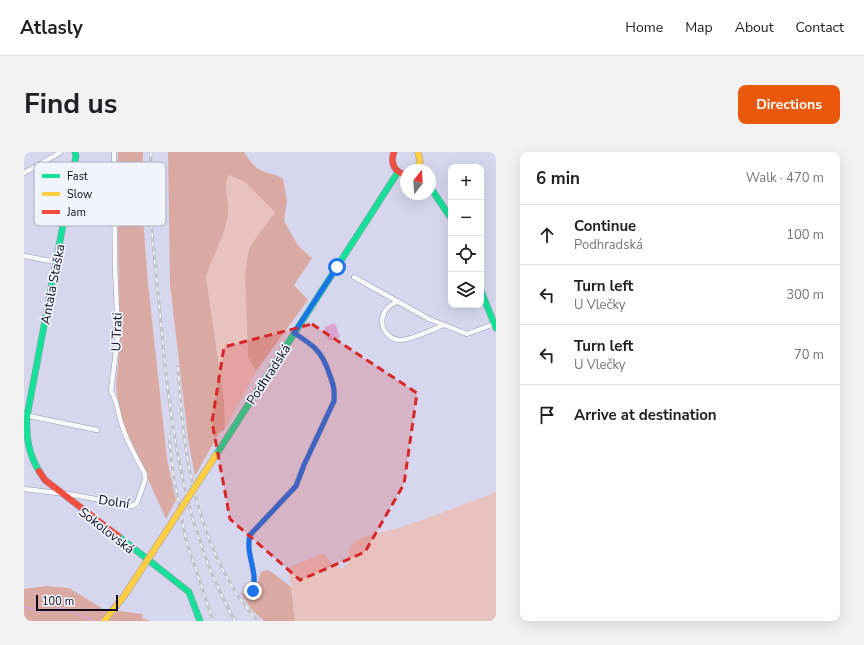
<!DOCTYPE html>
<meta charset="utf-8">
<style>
:root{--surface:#fff;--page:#f2f2f2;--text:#202124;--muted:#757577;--line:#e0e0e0;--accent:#ea580c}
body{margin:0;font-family:"Nunito Sans",sans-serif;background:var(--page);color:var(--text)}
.controls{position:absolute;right:12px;top:12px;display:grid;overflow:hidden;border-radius:8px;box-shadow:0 4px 16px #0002}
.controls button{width:36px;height:36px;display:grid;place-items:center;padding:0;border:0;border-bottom:1px solid var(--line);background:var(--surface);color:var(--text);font:20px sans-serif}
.compass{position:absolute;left:376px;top:12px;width:36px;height:36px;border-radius:50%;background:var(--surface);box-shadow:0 4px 16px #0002;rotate:17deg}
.scale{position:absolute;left:12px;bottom:10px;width:82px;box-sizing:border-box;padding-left:4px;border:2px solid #0a0b1c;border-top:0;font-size:11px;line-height:14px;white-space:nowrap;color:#0a0b1c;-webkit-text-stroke:3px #f1f3fd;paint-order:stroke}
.stop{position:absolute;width:12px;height:12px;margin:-9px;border:3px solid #1a73e8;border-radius:50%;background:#fff}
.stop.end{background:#1a73e8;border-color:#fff;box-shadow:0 1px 4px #0008}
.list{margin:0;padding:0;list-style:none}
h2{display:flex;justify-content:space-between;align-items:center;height:52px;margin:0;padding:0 16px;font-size:17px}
h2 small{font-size:13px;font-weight:400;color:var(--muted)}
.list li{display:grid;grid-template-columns:26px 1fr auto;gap:12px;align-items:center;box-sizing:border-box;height:60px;padding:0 16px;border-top:1px solid var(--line)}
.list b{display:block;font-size:15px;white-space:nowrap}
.list p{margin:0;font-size:13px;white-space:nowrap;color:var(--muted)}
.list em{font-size:13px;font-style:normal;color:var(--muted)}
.icon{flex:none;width:22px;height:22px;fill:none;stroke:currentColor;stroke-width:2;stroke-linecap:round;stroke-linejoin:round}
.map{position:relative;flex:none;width:472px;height:469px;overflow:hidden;border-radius:8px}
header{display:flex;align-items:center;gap:24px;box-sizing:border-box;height:56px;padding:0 20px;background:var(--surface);border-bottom:1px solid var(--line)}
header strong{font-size:19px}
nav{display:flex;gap:22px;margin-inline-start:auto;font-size:14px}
.intro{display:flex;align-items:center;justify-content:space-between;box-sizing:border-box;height:96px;padding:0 24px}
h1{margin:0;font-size:28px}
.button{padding:10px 18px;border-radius:8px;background:var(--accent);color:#fff;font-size:14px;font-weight:700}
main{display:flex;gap:24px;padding:0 24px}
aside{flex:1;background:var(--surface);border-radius:8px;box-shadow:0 4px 16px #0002}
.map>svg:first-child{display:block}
.green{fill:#e8c2be}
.forest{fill:#d9a9a2}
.water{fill:#dca4d1}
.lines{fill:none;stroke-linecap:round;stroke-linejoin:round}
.stream{stroke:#dca4d1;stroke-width:1.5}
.street-casing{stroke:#9a9aad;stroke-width:5.5}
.fast-casing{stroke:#9a9aad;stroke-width:7}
.slow-casing{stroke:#9a9aad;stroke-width:7}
.jam-casing{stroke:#9a9aad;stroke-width:7}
.street{stroke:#f9f9fc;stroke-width:4.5}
.fast{stroke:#16e098;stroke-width:6}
.slow{stroke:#ffcf43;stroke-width:6}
.jam{stroke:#f24e42;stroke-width:6}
.rail-casing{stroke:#c2c2c8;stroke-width:3}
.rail{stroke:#f1f3fd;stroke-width:1.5;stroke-dasharray:4.5;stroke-linecap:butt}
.slow-bridge-casing{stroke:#9a9aad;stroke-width:7;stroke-linecap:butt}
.slow-bridge{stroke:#ffcf43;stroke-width:6}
.route{stroke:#1a73e8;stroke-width:5}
.marked{fill:#d62828;fill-opacity:0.2;stroke:#d62828;stroke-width:3;stroke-dasharray:8 5;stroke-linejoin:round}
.labels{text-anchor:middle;stroke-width:3.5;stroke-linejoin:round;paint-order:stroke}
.street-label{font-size:13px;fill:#0a0b1c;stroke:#f1f3fd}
.key{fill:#f1f3fd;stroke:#acadba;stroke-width:1}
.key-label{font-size:11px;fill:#0a0b1c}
</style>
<header>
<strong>Atlasly</strong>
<nav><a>Home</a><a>Map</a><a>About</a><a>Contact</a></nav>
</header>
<div class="intro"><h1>Find us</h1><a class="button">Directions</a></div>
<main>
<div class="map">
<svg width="472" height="469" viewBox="0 0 472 469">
<rect width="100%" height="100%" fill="#d6d7ee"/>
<!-- green -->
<path class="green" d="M205,23L221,30L251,60L225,96L221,123L224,205L232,219L201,277L200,249L182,125C187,105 202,83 204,63C206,50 198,33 205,23Z
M472,340V469H271L268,439L264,416L300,401C306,410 307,414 318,416L324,411C324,404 324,396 330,391C341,382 366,379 379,374C411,364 441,352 472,340Z"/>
<!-- forest -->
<path class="forest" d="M94,0H119L117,40L124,131L143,307L152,348L142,367L97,267L92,235L96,189L93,25Z
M144,0H220C225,8 231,17 241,20C248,22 253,23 259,27L263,48L260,69L275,95L288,106L270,133L284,148L232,219L224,205L221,123L225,96L251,60L221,30L205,23C198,33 206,51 204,63C201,84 188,105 182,125L200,249L201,277L195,281L171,324L164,287L146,132Z
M243,418L249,421L267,435L271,469H240L228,458L216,440L224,445L230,443L237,420Z
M22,434L45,436L79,457L119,462L118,466L127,469H0V437Z"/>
<!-- water -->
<path class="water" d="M311,171L316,185L305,189L300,175Z"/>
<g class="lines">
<!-- stream -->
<path class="stream" d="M0,455L20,459L38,456L71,469"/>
<defs>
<path id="street" d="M0,21L37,0
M0,104L32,110
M330,125L405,167L443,182L470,172
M373,150C351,158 355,185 375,188C386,189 409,177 420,173
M0,263L73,278
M0,337L50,343L108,354L113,351L121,328V322C113,307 104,292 99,276C94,264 94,250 87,239L94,183L91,114L90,0
M229,439C234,418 221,402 226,383L272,334L280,313L310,249C311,238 309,231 305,221C298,200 289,193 270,181"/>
<path id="fast" d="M406,35L427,66
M457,139L472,176
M192,303L374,20
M15,319C4,301 2,284 3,264L52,4L51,0
M94,384L165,440L176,469"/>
<path id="slow" d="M393,18L396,9L394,0"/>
<path id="jam" d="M370,0C366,11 370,20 382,23
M15,319L21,328L94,384"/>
</defs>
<!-- street casing -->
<use href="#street" class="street-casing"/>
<!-- fast casing -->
<use href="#fast" class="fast-casing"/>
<!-- slow casing -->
<use href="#slow" class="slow-casing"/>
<!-- jam casing -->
<use href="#jam" class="jam-casing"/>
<!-- street -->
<use href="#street" class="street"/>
<!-- fast -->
<use href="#fast" class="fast"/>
<!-- slow -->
<use href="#slow" class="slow"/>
<!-- jam -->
<use href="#jam" class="jam"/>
<defs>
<path id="rail" d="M127,0C123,50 130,101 135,151C145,260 156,372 211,469
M154,215C156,245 158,274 163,303C173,363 193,424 234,469
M145,283L149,321L162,388L189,469"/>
</defs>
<!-- rail casing -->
<use href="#rail" class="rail-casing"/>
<!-- rail -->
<use href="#rail" class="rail"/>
<defs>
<path id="slow-bridge" d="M80,469L100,444L192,303"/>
</defs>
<!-- slow-bridge casing -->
<use href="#slow-bridge" class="slow-bridge-casing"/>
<!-- slow-bridge -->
<use href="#slow-bridge" class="slow-bridge"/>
</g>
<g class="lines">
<!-- route -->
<path class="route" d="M229,439C234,418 221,402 226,383L272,334L280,313L310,249C311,238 309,231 305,221C298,199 289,193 270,181L313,115"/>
</g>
<!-- marked area -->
<path class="marked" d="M288,172L393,241L380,332L341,400L276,428L206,367L188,270L200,195Z"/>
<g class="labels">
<!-- street labels -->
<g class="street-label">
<text transform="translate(28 132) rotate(-79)" y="5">Antala Staška</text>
<text transform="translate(92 180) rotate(-88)" y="5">U Trati</text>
<text transform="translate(244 222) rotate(-57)" y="5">Podhradská</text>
<text transform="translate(90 349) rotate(8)" y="5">Dolní</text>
<text transform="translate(83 378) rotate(38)" y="5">Sokolovská</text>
</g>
</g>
<!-- legend -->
<rect x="10" y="10" width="132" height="64" rx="6" class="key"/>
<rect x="18" y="22" width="18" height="4" fill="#16e098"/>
<rect x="18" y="40" width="18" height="4" fill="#ffcf43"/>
<rect x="18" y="58" width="18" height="4" fill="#f24e42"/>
<g class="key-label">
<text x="43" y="28">Fast</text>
<text x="43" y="46">Slow</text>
<text x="43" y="64">Jam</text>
</g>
</svg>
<div class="controls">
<button>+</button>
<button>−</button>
<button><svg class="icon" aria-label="locate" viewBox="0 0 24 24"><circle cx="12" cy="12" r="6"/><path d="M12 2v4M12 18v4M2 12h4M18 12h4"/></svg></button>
<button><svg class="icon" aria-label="layers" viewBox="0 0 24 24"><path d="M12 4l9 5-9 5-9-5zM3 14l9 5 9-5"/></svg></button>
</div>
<svg class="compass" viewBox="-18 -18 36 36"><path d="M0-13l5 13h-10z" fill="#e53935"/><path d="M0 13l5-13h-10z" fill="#757577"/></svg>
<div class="scale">100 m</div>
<div class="stop" style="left:313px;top:115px"></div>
<div class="stop end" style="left:229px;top:439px"></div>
</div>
<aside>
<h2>6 min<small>Walk · 470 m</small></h2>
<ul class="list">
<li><svg class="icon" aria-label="ahead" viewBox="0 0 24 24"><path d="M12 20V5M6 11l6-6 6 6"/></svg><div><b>Continue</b><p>Podhradská</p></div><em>100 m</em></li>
<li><svg class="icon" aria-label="left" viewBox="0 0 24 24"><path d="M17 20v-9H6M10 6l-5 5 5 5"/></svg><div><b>Turn left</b><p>U Vlečky</p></div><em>300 m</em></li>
<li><svg class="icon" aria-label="left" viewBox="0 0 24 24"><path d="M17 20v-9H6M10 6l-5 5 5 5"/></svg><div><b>Turn left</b><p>U Vlečky</p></div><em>70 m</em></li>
<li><svg class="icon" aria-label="arrive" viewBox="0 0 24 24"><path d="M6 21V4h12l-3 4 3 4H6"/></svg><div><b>Arrive at destination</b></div></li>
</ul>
</aside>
</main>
